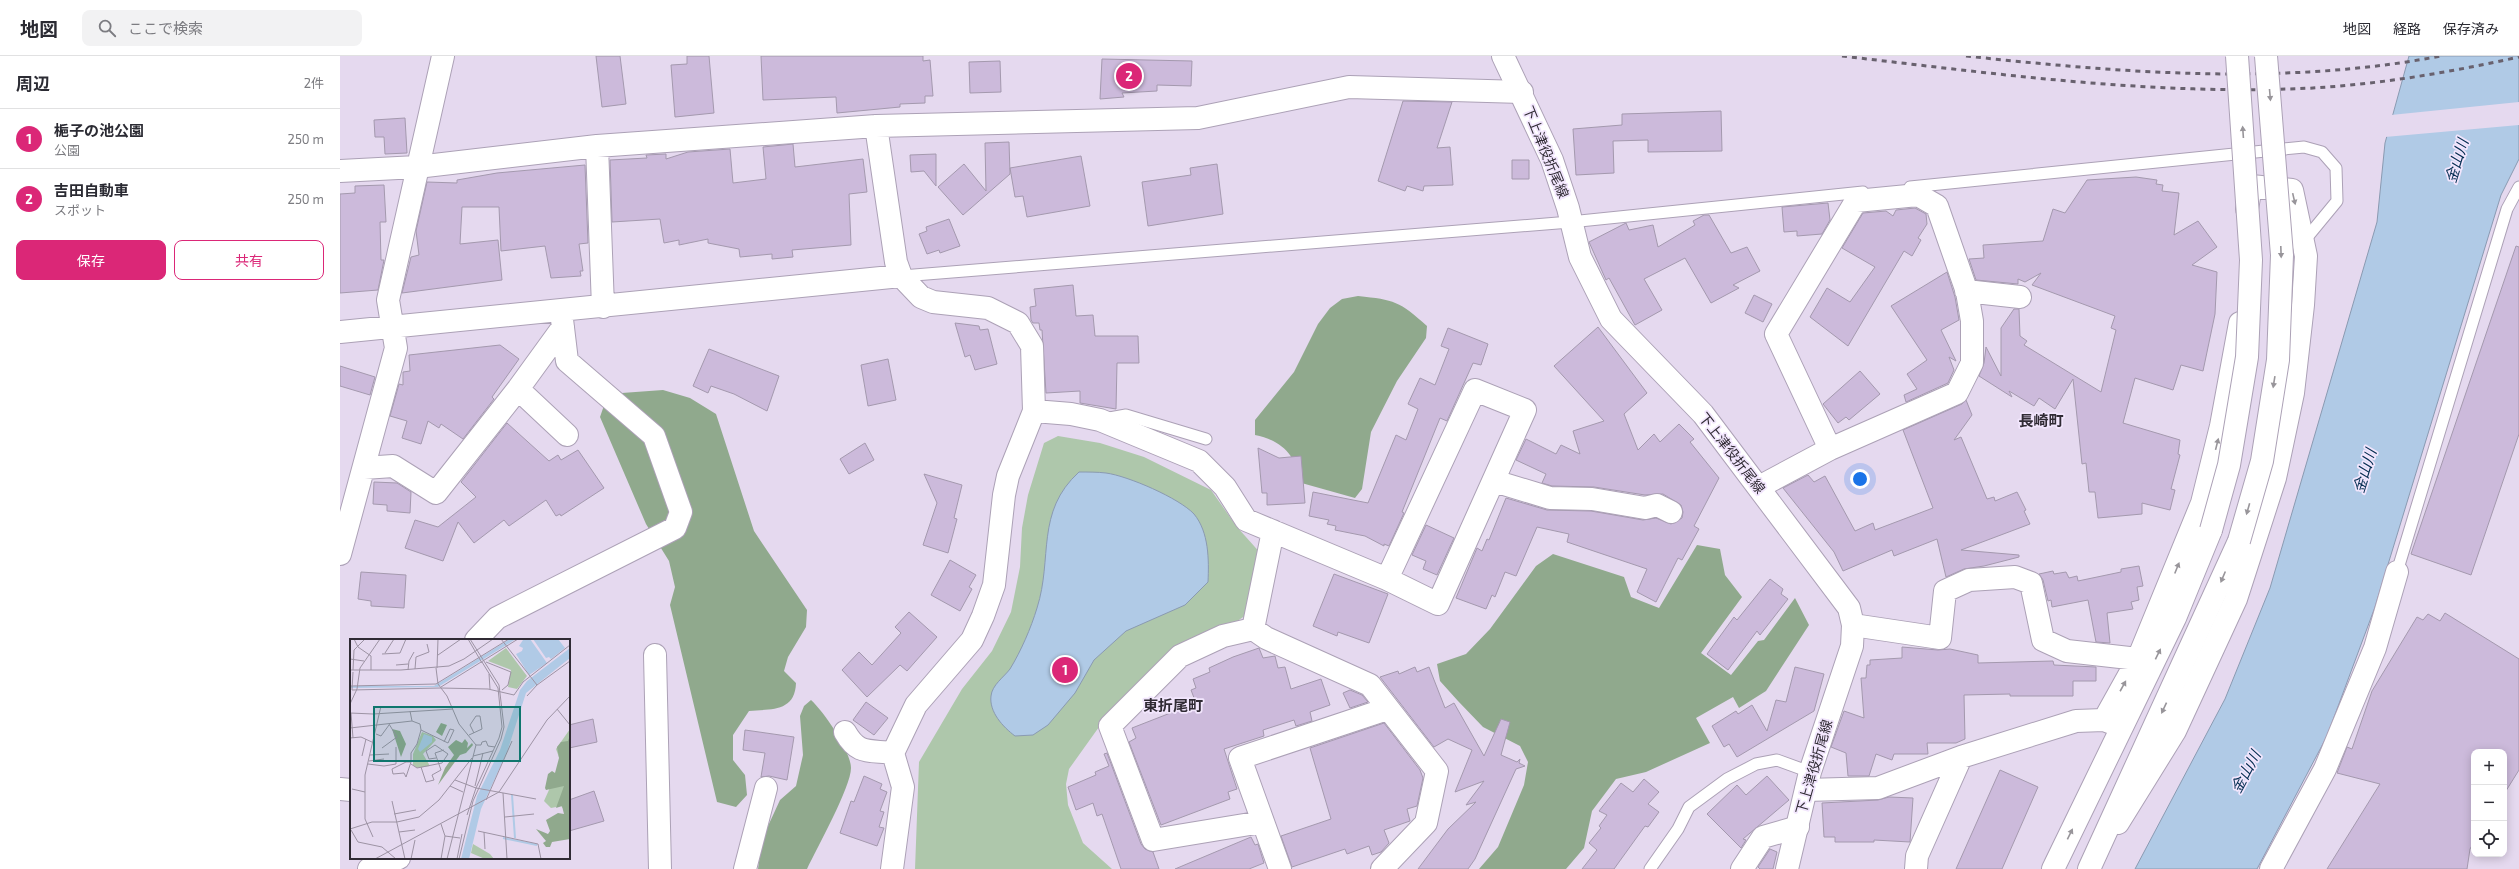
<!DOCTYPE html>
<html lang="ja">
<meta charset="utf-8">
<style>
:root{--surface:#fff;--page:#f2f2f3;--text:#2b2b33;--muted:#7c7c81;--line:#e1e1e2;--accent:#db2777}
body{margin:0;font-family:"Exo 2","Noto Sans JP",sans-serif;background:var(--page);color:var(--text)}
.controls{position:absolute;right:12px;bottom:12px;display:grid;overflow:hidden;border-radius:8px;box-shadow:0 2px 10px #0003}
.controls button{width:36px;height:36px;display:grid;place-items:center;padding:0;border:0;border-bottom:1px solid var(--line);background:var(--surface);color:var(--text);font:20px sans-serif}
.you{position:absolute;left:1520px;top:423px;width:14px;height:14px;margin:-10px;border:3px solid #fff;border-radius:50%;background:#1a73e8;box-shadow:0 0 0 6px #1a73e833}
.badge{display:grid;place-items:center;width:26px;height:26px;border-radius:50%;background:var(--accent);color:#fff;font-size:13px;font-weight:700}
.pin{position:absolute;translate:-50% -50%;border:2px solid #fff;box-shadow:0 1px 4px #0006}
.list{margin:0;padding:0;list-style:none}
h2{display:flex;justify-content:space-between;align-items:center;height:52px;margin:0;padding:0 16px;font-size:17px}
h2 small{font-size:13px;font-weight:400;color:var(--muted)}
.list li{display:grid;grid-template-columns:26px 1fr auto;gap:12px;align-items:center;box-sizing:border-box;height:60px;padding:0 16px;border-top:1px solid var(--line)}
.list b{display:block;font-size:15px;white-space:nowrap}
.list p{margin:0;font-size:13px;white-space:nowrap;color:var(--muted)}
.list em{font-size:13px;font-style:normal;color:var(--muted)}
.actions{display:flex;gap:8px;padding:12px 16px}
.actions a{flex:1;padding:9px 0;border:1px solid var(--accent);border-radius:8px;text-align:center;font-size:14px;color:var(--accent)}
.actions .main{background:var(--accent);color:#fff}
.icon{flex:none;width:22px;height:22px;fill:none;stroke:currentColor;stroke-width:2;stroke-linecap:round;stroke-linejoin:round}
.map{position:relative;flex:none;width:2179px;height:813px;overflow:hidden}
header{display:flex;align-items:center;gap:24px;box-sizing:border-box;height:56px;padding:0 20px;background:var(--surface);border-bottom:1px solid var(--line)}
header strong{font-size:19px}
nav{display:flex;gap:22px;margin-inline-start:auto;font-size:14px}
.search{width:280px;height:36px;background:var(--page);display:flex;align-items:center;gap:10px;box-sizing:border-box;padding:0 14px;border-radius:8px;color:var(--muted);font-size:15px}
main{display:flex}
aside{flex:1;background:var(--surface)}
.map>svg:first-child{display:block}
.green{fill:#aec7ab}
.forest{fill:#90a98d}
.water{fill:#b0cae6;stroke:#8a9ab1}
.pier{fill:#e5d9ef}
.building{fill:#ccbadb;stroke:#a499ae}
.lines{fill:none;stroke-linecap:round;stroke-linejoin:round}
.service-casing{stroke:#aca1b6;stroke-width:13}
.minor-casing{stroke:#aca1b6;stroke-width:24}
.tertiary-casing{stroke:#aca1b6;stroke-width:24}
.secondary-casing{stroke:#aca1b6;stroke-width:24}
.service{stroke:#fff;stroke-width:11}
.minor{stroke:#fff;stroke-width:22}
.tertiary{stroke:#fff;stroke-width:22}
.secondary{stroke:#fff;stroke-width:22}
.rail{stroke:#68616e;stroke-width:3;stroke-dasharray:5 5;stroke-linecap:butt}
.tertiary-bridge-casing{stroke:#aca1b6;stroke-width:24;stroke-linecap:butt}
.tertiary-bridge{stroke:#fff;stroke-width:22}
.oneway{fill:#98959a}
.labels{text-anchor:middle;stroke-width:3.5;stroke-linejoin:round;paint-order:stroke}
.street-label{font-size:14px;fill:#302b34;stroke:#f2e6fd}
.water-label{font-size:15px;font-style:italic;fill:#032c50;stroke:#f2e6fd}
.neighbourhood-label{font-size:15px;font-weight:bold;fill:#302b34;stroke:#f2e6fd}
.inset-river{fill:none;stroke:#b0cae6;stroke-width:2}
.inset-road{fill:none;stroke:#9d93a4;stroke-width:1}
.view{fill:#0f766e;fill-opacity:0.15;stroke:#0f766e;stroke-width:2}
.inset-edge{fill:none;stroke:#302b34;stroke-width:2}
</style>
<header>
<strong>地図</strong>
<div class="search"><svg class="icon" aria-label="search" viewBox="0 0 24 24"><circle cx="10" cy="10" r="6"/><path d="M15 15l6 6"/></svg>ここで検索</div>
<nav><a>地図</a><a>経路</a><a>保存済み</a></nav>
</header>
<main>
<aside>
<h2>周辺<small>2件</small></h2>
<ul class="list">
<li><span class="badge">1</span><div><b>梔子の池公園</b><p>公園</p></div><em>250 m</em></li>
<li><span class="badge">2</span><div><b>吉田自動車</b><p>スポット</p></div><em>250 m</em></li>
</ul>
<div class="actions"><a class="main">保存</a><a>共有</a></div>
</aside>
<div class="map">
<svg width="2179" height="813" viewBox="0 0 2179 813">
<rect width="100%" height="100%" fill="#e5d9ef"/>
<!-- green -->
<path class="green" d="M718,380L760,387L804,401L871,434L897,471L923,500L909,557L896,566L834,592L759,671L729,713L726,728L728,749L743,787L772,813H575L579,706L622,633L652,595L671,556L680,511L682,472L688,439L704,387Z"/>
<!-- forest -->
<path class="forest" d="M1018,240C1055,244 1059,245 1087,270L1086,282L1057,325L1031,376L1022,433L1015,442L958,426C958,400 941,384 915,379V364L954,316L978,268L990,252L1002,243Z
M323,334L350,342L376,358L414,475L467,554L466,571L448,601L444,615L456,627C455,656 431,653 409,655L393,679V704L405,719L407,739L396,751L377,746L330,549L335,531L329,505L306,468L260,361L268,338Z
M1357,489L1380,493L1385,519L1402,541L1361,597L1391,619L1418,585L1424,584L1455,542L1469,569L1426,635L1399,652L1393,641L1356,662L1370,687L1306,716L1276,723L1252,755L1244,792L1226,813H1139L1158,791L1184,729L1188,706L1180,690L1143,671L1118,645L1100,625L1097,608L1126,598L1150,573L1196,510L1213,498L1284,521L1291,541L1319,552Z
M471,644C484,656 511,695 511,712C511,731 477,792 467,813H418L422,783L440,744L456,730L463,699L460,660L464,650Z"/>
<!-- water -->
<path class="water" d="M2069,0H2179V103L2161,139L2035,551L1987,680L1917,813H1795L1885,643L1930,532L2037,166L2045,87Z
M739,416C748,416 758,416 766,417C788,420 839,442 854,458C869,476 869,504 868,526L845,549L786,575L754,604L735,637L708,669L693,679L675,680C663,671 649,656 651,640C652,629 664,621 670,613C681,595 691,572 697,552C713,502 695,456 739,416Z"/>
<!-- pier -->
<path class="pier" d="M2179,46V69L2045,81L2051,59Z"/>
<!-- building -->
<path class="building" d="M256,0H280L286,48L262,51Z
M347,0H369L374,57L335,61L331,9L347,8Z
M421,0H583V5L590,4L593,40H585V47L560,48V51L497,57L496,41L423,44Z
M762,3L852,5L851,30L817,29V35L782,37L784,41L760,43Z
M660,5L661,36L630,37L629,6Z
M1063,45L1112,46L1097,92L1110,91L1113,129L1084,130L1083,135L1067,130L1065,135L1038,125Z
M1381,55L1382,95L1308,96V84L1273,85L1274,117L1236,119L1233,73L1282,69V58Z
M65,62L67,97L45,98L44,81H35L34,64Z
M669,86L670,118L623,159L598,131L624,108L646,135L645,87Z
M453,88L455,111L523,103L527,136L509,138L511,189L452,194L453,201L432,203V198L400,201L399,193L368,187V183L339,189V184L324,187L320,163L272,166L270,104L307,102L306,99L326,98V103L348,96L390,93L393,127L426,123L423,91Z
M596,98V130L584,115L571,116L570,99Z
M741,100L750,150L687,161L683,140L675,141L670,112Z
M1172,104H1189V123H1172Z
M877,108L883,158L808,170L802,126L851,119L850,112Z
M245,109L248,187L239,188L243,215H240L241,220L211,222L205,190L161,195L159,151H122L120,188L158,184L162,224L62,237L71,201L79,199L76,175L87,126L117,127V124L157,117Z
M1796,121L1817,124L1816,128L1823,129L1822,135L1839,137L1834,179L1858,165L1877,191L1852,209L1877,216L1875,258L1863,315L1841,309L1833,334L1795,322L1783,367L1840,384L1838,398L1840,399L1831,433L1835,434L1830,454L1802,447V458L1758,462L1755,436H1749L1746,407L1742,408L1733,323L1715,353L1699,342L1694,350L1669,335L1672,341L1639,320L1644,307L1646,291L1661,320V272L1674,253H1679L1680,280L1687,285L1684,289L1761,336L1776,274L1771,272L1775,260L1692,229L1701,217L1685,226L1678,223V228L1636,224L1629,203L1644,202L1643,189L1703,185L1713,153L1725,157L1747,124Z
M44,129L46,166H40L41,204H44L38,234L0,237V138L15,137V130Z
M1488,147L1490,164L1482,178L1457,180V175L1444,176L1442,151Z
M1575,152L1586,158L1587,168L1578,182L1581,184L1572,200L1564,195L1508,290L1470,261L1487,232L1510,246L1535,211L1502,192L1523,157L1546,155L1553,160L1556,154Z
M1364,159H1369L1391,197L1407,191L1420,215L1393,229L1399,232L1371,247L1345,202L1304,223L1322,254L1295,269L1269,222L1266,224L1249,186L1286,167L1289,174L1313,169L1318,191L1355,169L1353,165Z
M609,163L620,190L600,197L599,194L587,198L579,178L587,175L586,171Z
M2176,190L2179,191V378L2131,519L2071,498Z
M1607,216L1615,241L1619,264L1601,274L1616,305L1609,301L1614,314L1608,327L1566,346L1564,339L1577,333L1567,318L1587,304L1551,250Z
M733,229L736,260L753,259L755,280H798L799,307H777L776,353L740,347V335L706,337L702,274H700L699,267H693L691,264L690,251L696,250L694,233Z
M1414,239L1432,248L1423,266L1405,257Z
M615,267L639,270L640,274L648,273L657,308L635,314L630,299L625,301Z
M1258,271L1307,337L1284,358L1298,394L1314,378L1320,386L1339,368L1354,383L1350,386L1379,422L1354,470L1359,473L1342,504L1338,502L1316,546L1297,536L1307,513L1227,486L1229,478L1197,471L1176,520L1165,516L1155,541L1152,539L1146,553L1116,542L1137,492L1142,495L1147,483L1149,484L1166,442L1207,454L1251,455L1303,464L1316,462L1331,468L1342,462L1343,456L1341,449L1323,438L1305,439L1254,431L1212,430L1202,427L1206,418L1176,404L1186,383L1216,398L1221,389L1240,398L1233,375L1264,365L1214,310Z
M1108,272L1148,288L1141,309L1133,307L1107,365L1100,362L1062,456L1064,457L1049,490L1044,488V490L1025,480L995,474L996,470L987,468L989,464L969,460L973,436L1028,447L1056,379L1066,384L1078,353L1068,348L1080,322L1095,329L1109,293L1101,290Z
M160,289L179,303L152,341L154,343L123,383L101,368L99,372L88,365L81,388L62,382L67,365L50,360L59,328L63,329V316L70,315L69,299Z
M369,293L439,320L427,355L394,338L371,330L368,337L353,330Z
M548,303L556,344L528,350L521,309Z
M0,310L35,321L30,339L0,330Z
M1520,315L1540,338L1509,364L1506,361L1498,367L1483,348Z
M1626,344L1632,359L1614,384L1621,381L1647,443L1654,441L1655,445L1677,436L1686,454L1684,455L1690,468L1621,494L1679,499V501L1644,510L1624,513L1606,521L1597,483L1554,500L1552,494L1503,515L1494,496L1443,432L1468,419L1474,426L1485,420L1515,475L1533,467L1535,474L1593,452L1563,374L1622,348Z
M167,367L209,405L218,399L221,404L238,394L264,432L221,460L220,458L216,460L206,444L169,470L164,464L134,487L118,466L103,505L65,492L75,464L98,471L136,441L121,426Z
M525,387L534,404L509,418L500,403Z
M918,392L939,402L961,400L965,447L927,449V437H922Z
M584,418L622,429L614,462L617,463L608,497L583,489L597,447Z
M34,426L57,427L71,436L70,457L47,455V449L33,448Z
M1086,469L1114,482L1097,519L1083,513L1086,505L1072,499Z
M610,504L636,519L629,531L632,533L620,555L591,539Z
M1799,510L1803,530L1797,531L1799,544L1791,546L1793,553L1767,557L1770,587L1756,586L1748,544L1712,551L1711,544L1708,545L1703,524L1699,518L1713,515L1714,518L1726,516L1729,522L1737,520L1738,525L1781,516V513Z
M21,516L66,519L64,552L31,550V545L18,543Z
M994,518L1048,538L1029,587L998,576L997,580L973,570Z
M1430,523L1443,533L1441,538L1448,543L1420,579L1417,575L1388,614L1367,598L1394,561L1397,564Z
M569,556L597,581L567,615L560,609L527,641L502,614L519,596L532,609L561,577L555,571Z
M2105,557L2179,603V714L2164,738V696H2134V786L2130,793L2127,813H1987L2040,728L1997,717L2007,691L2012,693L2032,635L2077,561L2083,564L2088,558L2100,565Z
M1562,591L1598,594L1610,593L1638,599V607L1713,605L1714,609L1756,611V625H1733V640H1670V638L1624,639L1625,683L1616,687H1587L1588,698H1554L1552,704L1536,698L1529,720H1508L1506,697L1491,691L1504,655L1524,662L1521,622H1526L1527,609H1530V604L1562,602Z
M919,592L923,602L935,600L938,612L945,611L951,633L981,623L990,649L970,656L972,665L956,670L954,664L923,674L924,680L884,693L897,733L888,736L890,743L821,769L789,686L796,682L792,672L856,647L851,634L856,632L853,623L870,616L869,612L893,601Z
M1075,611L1077,616L1089,611L1105,652L1114,647L1144,700L1161,663L1170,666L1161,699L1177,706L1180,703L1179,707L1185,710L1176,713L1135,803L1128,813H1078L1108,773L1136,746L1126,749L1144,725L1115,736L1132,694L1108,683L1094,691L1040,621L1058,615L1059,618Z
M1455,611L1484,618L1474,655L1397,701L1389,688L1384,691L1372,670L1396,655L1398,658L1412,649L1427,675L1436,644L1446,646Z
M1010,634L1022,639L1028,646L1010,652L1003,637Z
M526,646L548,662L534,679L513,664Z
M253,663L257,686L229,692V669Z
M1044,667L1080,714L1083,722L1077,750L1067,753L1070,765L1044,774L1049,787L1041,796L1032,799L1029,790L1007,798L1005,793L952,811L941,780L991,763L970,692Z
M405,674L454,681L447,724L429,720L421,721L425,697L403,694Z
M767,697L801,788L805,793L813,796L819,813H781L762,758L757,760L753,747L736,754L728,731L756,719L755,716L769,710L764,698Z
M1660,714L1698,731L1662,813H1616Z
M524,720L542,728L540,733L547,736L540,755L544,756L539,771L544,772L537,790L500,777L511,745L514,746Z
M1427,720L1449,744L1403,783L1406,784L1401,792L1367,758L1397,729L1406,739Z
M1304,723L1319,736L1308,748L1319,756L1308,771L1305,770L1274,813H1242L1257,794L1249,787L1261,772L1259,770L1267,759L1259,755L1281,727L1293,736Z
M254,735L264,765L229,775V744Z
M1549,741L1573,742L1570,786L1534,784V786H1495V781H1484L1482,747L1538,744Z
M911,781L915,789L918,788L924,807L909,813H835Z
M1430,793L1437,796L1433,813H1420L1418,811Z"/>
<g class="lines">
<defs>
<path id="service" d="M1570,131L1964,91L1982,96L1996,112L1997,145L1964,185
M562,220L1230,166L1523,136
M764,363L786,359L866,383
M2057,516L2167,153L2179,131
M1310,813L1338,773L1349,751L1387,723L1416,708L1437,704L1470,716"/>
<path id="minor" d="M536,70L556,206L561,220L581,241L593,246L648,252L678,267L692,290L694,355L668,420L664,439L654,529L643,560L632,584L576,649L553,697L563,731L552,813
M257,90L263,251
M0,115L77,111L257,90L536,70L858,62L1009,31L1182,36
M1626,235L1680,241
M0,276L561,220
M178,333L227,379
M694,355L731,358L760,364L859,405L885,431L906,464L1047,523L1098,548L1185,354L1135,334L1047,523
M24,412L53,410L96,437L178,333L223,271
M1154,425L1210,442L1252,443L1305,452L1317,449L1331,456
M1419,431L1490,393L1617,337L1632,307V265L1627,236L1597,150L1578,139L1516,145L1436,278L1490,393
M0,498L56,292L48,244L103,0
M1513,569L1600,582L1605,535L1629,524L1675,521L1691,527L1703,584L1727,595L1798,603
M913,573L933,475
M136,584L157,562L335,472L341,456L314,380L227,305L221,255
M315,599L320,813
M1764,664L1798,603L1862,447L1881,370L1900,267
M505,676C518,699 528,694 553,697
M0,733L11,734
M1466,734L1538,732L1621,701L1736,665L1764,664L1777,669
M922,766L813,784L770,670L840,600L883,580L913,573L926,582L1030,629L1097,715L1086,767L1042,813
M1778,767L1835,675L1896,543L1935,422L1953,337L1963,249L1966,200L1952,134L1911,130L1907,153
M29,813L59,802
M405,813L426,732
M940,813L900,702L1047,653
M1402,813L1423,781L1458,771
M1576,813L1577,800L1621,701
M1931,813L1985,713L2035,592L2057,516"/>
<path id="tertiary" d="M1713,813L1835,562L1871,474
M1749,813L1899,485"/>
<path id="secondary" d="M1163,0L1212,104L1228,152L1240,201L1271,263L1363,358L1509,552L1513,569L1512,590L1470,716L1447,813"/>
</defs>
<!-- service casing -->
<use href="#service" class="service-casing"/>
<!-- minor casing -->
<use href="#minor" class="minor-casing"/>
<!-- tertiary casing -->
<use href="#tertiary" class="tertiary-casing"/>
<!-- secondary casing -->
<use href="#secondary" class="secondary-casing"/>
<!-- service -->
<use href="#service" class="service"/>
<!-- minor -->
<use href="#minor" class="minor"/>
<!-- tertiary -->
<use href="#tertiary" class="tertiary"/>
<!-- secondary -->
<use href="#secondary" class="secondary"/>
<!-- rail -->
<path class="rail" d="M1502,0C1658,18 1815,40 1973,32C2042,28 2111,16 2179,1
M1626,0C1784,17 1944,30 2101,0"/>
<defs>
<path id="tertiary-bridge" d="M1871,474L1889,409L1907,301L1911,204L1897,0
M1899,485L1922,405L1938,304L1942,199L1926,0"/>
</defs>
<!-- tertiary-bridge casing -->
<use href="#tertiary-bridge" class="tertiary-bridge-casing"/>
<!-- tertiary-bridge -->
<use href="#tertiary-bridge" class="tertiary-bridge"/>
</g>
<!-- one-way arrows -->
<defs><path id="oneway-solid" d="M-6-.8H1V-3.2L6.5 0L1 3.2V.8H-6Z"/></defs>
<g class="oneway">
<use href="#oneway-solid" transform="translate(1930 39) rotate(85)"/>
<use href="#oneway-solid" transform="translate(1903 76) rotate(-94)"/>
<use href="#oneway-solid" transform="translate(1954 143) rotate(77)"/>
<use href="#oneway-solid" transform="translate(1941 196) rotate(88)"/>
<use href="#oneway-solid" transform="translate(1934 326) rotate(99)"/>
<use href="#oneway-solid" transform="translate(1877 388) rotate(-76)"/>
<use href="#oneway-solid" transform="translate(1908 453) rotate(106)"/>
<use href="#oneway-solid" transform="translate(1837 512) rotate(-68)"/>
<use href="#oneway-solid" transform="translate(1883 521) rotate(113)"/>
<use href="#oneway-solid" transform="translate(1818 598) rotate(-64)"/>
<use href="#oneway-solid" transform="translate(1783 630) rotate(-61)"/>
<use href="#oneway-solid" transform="translate(1824 652) rotate(115)"/>
<use href="#oneway-solid" transform="translate(1730 778) rotate(-64)"/>
</g>
<g class="labels">
<!-- street labels -->
<g class="street-label">
<text transform="translate(1206 96) rotate(68)" y="5">下上津役折尾線</text>
<text transform="translate(1392 397) rotate(52)" y="5">下上津役折尾線</text>
<text transform="translate(1474 711) rotate(-74)" y="5">下上津役折尾線</text>
</g>
<!-- water labels -->
<g class="water-label">
<text transform="translate(2117 105) rotate(-73)" y="5">金山川</text>
<text transform="translate(2025 415) rotate(-73)" y="5">金山川</text>
<text transform="translate(1906 716) rotate(-62)" y="5">金山川</text>
</g>
<!-- neighbourhood labels -->
<g class="neighbourhood-label">
<text x="1701" y="370">長崎町</text>
<text x="833" y="655">東折尾町</text>
</g>
</g>
<!-- overview -->
<g transform="translate(10 583)">
<rect width="220" height="220" fill="#e5d9ef"/>
<path d="M156,9L177,37L167,50L158,48L161,31L138,22ZM220,90V177L211,167L201,169L194,162L211,124L206,110ZM72,93L83,97L86,101L73,115L80,127L67,129L63,126V115ZM123,205L140,215L144,220H135L121,214Z" fill="#aec7ab"/>
<path d="M91,84L97,86L92,97L86,93ZM42,90L50,92L56,105L51,118ZM220,96V200L202,203L200,208H196L193,204L196,202L186,190L198,195L200,192L196,181L208,174L214,175L212,167L206,169L214,147L196,151L195,149L198,135L202,132L205,134L209,119L207,108L211,103L218,102ZM115,100L118,104L117,109L122,104L123,106L116,114L110,116L88,146L95,129L104,116L98,108L106,101L112,104Z" fill="#90a98d"/>
<path d="M160,0H166L88,48L0,49V47H84ZM180,0L197,24L179,36L166,15L172,12L173,9L169,7L173,1ZM183,0H208L215,9L201,20L199,18L196,19ZM220,9V19L176,54L157,113L131,170L119,220H111L127,157L150,111L170,51L177,42ZM74,95L82,98V103L70,113L68,110Z" fill="#b0cae6"/>
<path class="inset-river" d="M162,156L165,199M153,199L187,206"/>
<path class="inset-road" d="M4,0L8,8L21,17V31M118,0L132,24M151,0L187,46M35,14L44,0M32,15L50,14L56,0M88,16L111,0M0,20L14,22M136,23L161,33L158,46L152,51M46,26L58,25M86,29L88,45L97,57L109,85L126,106L97,220M87,29L88,0M65,30L66,18L79,13L77,5M0,31H51L99,27L114,20L143,0M3,31L4,11L15,0M58,31L59,22L64,13M3,33L2,51L90,49L138,50L164,56L173,43L220,6M139,35L140,50M0,47L86,45L159,0M91,48L168,0M177,57L187,46L220,22M0,65L7,50L10,29L30,0M207,70L220,86M60,72L62,82L70,85L71,91L67,105L61,114V123M0,74L23,75L103,70M1,74L3,99M0,89L62,82M71,91L98,104L104,91L100,90L94,103M26,95L31,97L39,86M119,96L132,90L130,77H126L120,86L124,94M0,99L11,98L24,104M126,106H131L132,103L136,102L138,107L145,108M32,109L47,98L39,85M20,116L39,115M12,117L16,100M123,117L143,112M19,122L34,120M56,123H61L56,138L54,134L43,135L42,130ZM18,125L34,127L46,125V108M61,125L67,129L92,124L98,115L85,106L76,112L79,120L86,119M71,128L76,143L84,141L82,136L91,131L85,114L94,111M105,141L126,149L186,160M0,145V165M100,147L113,153M125,147L133,114M2,150L15,153M153,154L157,220M136,161L162,102M42,162L55,220M44,175L66,171M117,176L126,149L149,99L152,88L148,49L132,23M155,178L184,175M91,185L95,197L91,220M0,190L22,183H47L69,178L89,161L122,119M1,191L8,203L32,208L46,220M128,192L188,205L191,220M49,193L65,191M134,193L135,210M95,197L110,199M23,198L15,180V136L31,67M25,220L149,153L197,81L220,57M61,220L65,201M107,220L112,195M109,220L123,162L151,100L154,88L149,46L120,0"/>
<path class="view" d="M24,68H170V122H24Z"/>
<rect width="220" height="220" class="inset-edge"/>
</g>
</svg>
<div class="controls">
<button>+</button>
<button>−</button>
<button><svg class="icon" aria-label="locate" viewBox="0 0 24 24"><circle cx="12" cy="12" r="6"/><path d="M12 2v4M12 18v4M2 12h4M18 12h4"/></svg></button>
</div>
<div class="you"></div>
<div class="pin badge" style="left:725px;top:614px">1</div>
<div class="pin badge" style="left:789px;top:20px">2</div>
</div>
</main>
